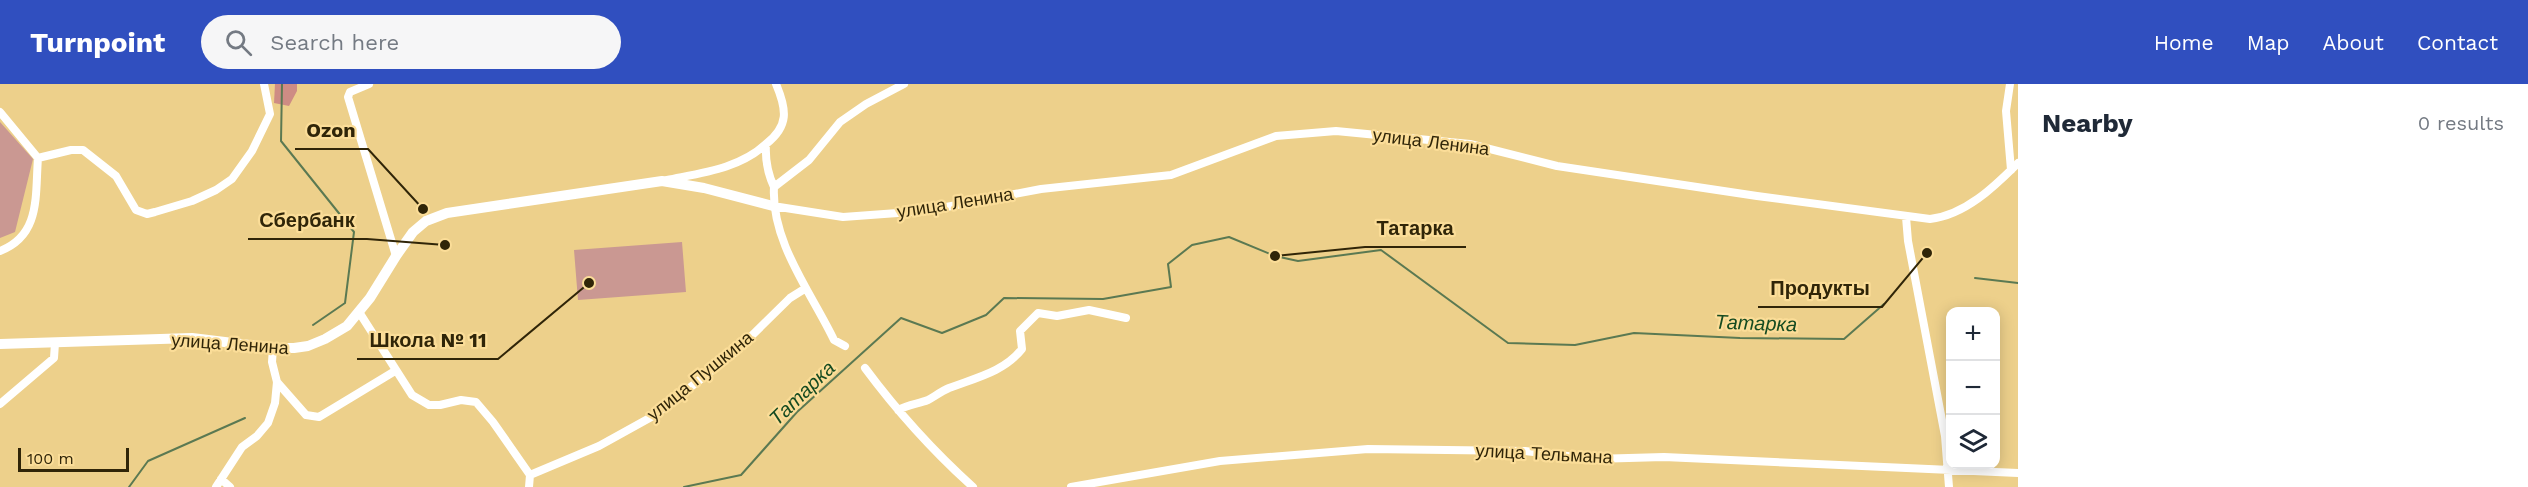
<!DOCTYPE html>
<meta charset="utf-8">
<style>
:root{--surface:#fff;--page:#f6f6f7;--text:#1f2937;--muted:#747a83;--line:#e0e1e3;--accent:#304fbf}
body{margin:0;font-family:"Work Sans",sans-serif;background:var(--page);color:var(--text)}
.controls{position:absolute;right:18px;bottom:18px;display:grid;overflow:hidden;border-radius:12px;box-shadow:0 3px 15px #0003}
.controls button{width:54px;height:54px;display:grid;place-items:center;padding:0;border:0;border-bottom:2px solid var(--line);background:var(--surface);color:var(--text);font:30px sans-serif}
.scale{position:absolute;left:18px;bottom:15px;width:111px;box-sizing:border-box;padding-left:6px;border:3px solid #302508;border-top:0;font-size:16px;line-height:21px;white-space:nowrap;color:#302508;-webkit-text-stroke:4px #fbdd98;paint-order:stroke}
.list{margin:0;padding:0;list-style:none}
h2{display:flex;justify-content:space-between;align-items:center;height:78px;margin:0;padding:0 24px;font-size:26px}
h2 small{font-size:20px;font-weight:400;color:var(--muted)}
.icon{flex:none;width:33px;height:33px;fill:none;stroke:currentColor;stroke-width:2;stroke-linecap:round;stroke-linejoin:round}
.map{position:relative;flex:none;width:2018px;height:403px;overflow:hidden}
header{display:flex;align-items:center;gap:36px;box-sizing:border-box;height:84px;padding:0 30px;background:var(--accent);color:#fff}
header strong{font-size:28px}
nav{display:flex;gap:33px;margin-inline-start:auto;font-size:21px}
.search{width:420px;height:54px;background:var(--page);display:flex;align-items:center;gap:15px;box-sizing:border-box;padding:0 21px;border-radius:33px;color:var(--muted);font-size:22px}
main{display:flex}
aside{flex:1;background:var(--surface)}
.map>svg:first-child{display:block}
.green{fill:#ca9892}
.forest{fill:#ce8c84}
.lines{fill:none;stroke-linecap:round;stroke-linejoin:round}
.stream{stroke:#5b7952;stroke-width:2}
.street{stroke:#fff;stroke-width:8}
.secondary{stroke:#fff;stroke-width:10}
.labels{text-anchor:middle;stroke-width:4.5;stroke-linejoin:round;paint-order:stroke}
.street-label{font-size:18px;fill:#302508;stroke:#fbdd98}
.water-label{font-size:20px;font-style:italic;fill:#164b21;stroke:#fbdd98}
.leader{fill:none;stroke:#302508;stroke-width:2}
.callout-dot{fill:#302508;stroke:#fbdd98;stroke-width:2}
.callout-label{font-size:20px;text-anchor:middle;font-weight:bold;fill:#302508;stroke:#fbdd98;stroke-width:4.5;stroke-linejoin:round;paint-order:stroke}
</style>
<header>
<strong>Turnpoint</strong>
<div class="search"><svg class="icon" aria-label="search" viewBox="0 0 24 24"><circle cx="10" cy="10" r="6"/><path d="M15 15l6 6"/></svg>Search here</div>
<nav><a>Home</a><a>Map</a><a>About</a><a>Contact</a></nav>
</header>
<main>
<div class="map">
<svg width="2018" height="403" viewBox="0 0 2018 403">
<rect width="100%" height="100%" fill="#edd08b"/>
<!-- green -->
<path class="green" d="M0,38L33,75L15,148L0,154Z
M682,158L686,208L578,216L574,166Z"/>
<!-- forest -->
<path class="forest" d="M275,0H297V7L289,22L274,19Z"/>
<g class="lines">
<!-- stream -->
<path class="stream" d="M282,0L281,57L354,148L345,219L313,241
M1975,194L2018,199
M129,403L148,377L245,334
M684,403L741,391L797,328L901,234L942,249L986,231L1004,214L1103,215L1171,203L1168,180L1192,161L1229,153L1275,172L1298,177L1381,166L1508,259L1575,261L1634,249L1740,254L1844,255L1884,220"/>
<!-- street -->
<path class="street" d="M369,0L350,8L348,13L396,172
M2010,0L2006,27L2011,86
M0,28L38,74L71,66H83L116,92L136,126L147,130L155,128L192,117L216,106L232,95L252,67L270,30L264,0
M667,96C701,89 739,85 766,60
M774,103C767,88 765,76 766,60C789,42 787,26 776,0
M773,122L843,133L925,127L1041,105L1171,91L1276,52L1336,47L1470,60L1557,82L1757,112L1930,135C1965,131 1994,103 2018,79
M1906,133L1908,157L1945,352L1949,403
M0,167C41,151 35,112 38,74
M359,228L412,311L429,321H440L461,316L476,318L493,338L530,391
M845,262L834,256C811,208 771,158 774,103L809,76L840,38L866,20L904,0
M865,284C897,327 933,367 973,403
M277,298L306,331L319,333L395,287
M0,320L54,274L55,259
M898,326C909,320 918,320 928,316C935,312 942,307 949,304C975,294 1004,288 1022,265L1020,247L1038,229L1057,232L1089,226L1126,234
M221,395L230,403
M216,403L242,363L257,352L268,339L275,319L277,298L272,278L273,264
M529,403L530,391L599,362L655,331L734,269L790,214L806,204
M1071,403L1220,377L1368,365L1525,367L1593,375L1664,373L2018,389"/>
<!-- secondary -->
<path class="secondary" d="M0,260L192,254L273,264H294L308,262L325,255L347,242L370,214L396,172L413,148L426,137L447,129L662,97L704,104L773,122"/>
</g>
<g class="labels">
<!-- street labels -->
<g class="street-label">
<text transform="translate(1431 58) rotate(7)" y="6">улица Ленина</text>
<text transform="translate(955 119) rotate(-9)" y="6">улица Ленина</text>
<text transform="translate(230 260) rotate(4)" y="6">улица Ленина</text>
<text transform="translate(700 292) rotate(-39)" y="6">улица Пушкина</text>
<text transform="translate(1544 370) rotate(3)" y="6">улица Тельмана</text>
</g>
<!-- water labels -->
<g class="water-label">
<text transform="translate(1756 239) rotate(2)" y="7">Татарка</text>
<text transform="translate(802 309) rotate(-44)" y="7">Татарка</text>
</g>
</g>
<!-- callouts -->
<path class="leader" d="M423 125L368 65H295M445 161L367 155H248M1275 172L1365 163H1466M1927 169L1882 223H1758M589 199L498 275H357"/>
<g class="callout-dot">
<circle cx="423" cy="125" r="6"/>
<circle cx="445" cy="161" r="6"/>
<circle cx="1275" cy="172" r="6"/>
<circle cx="1927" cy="169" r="6"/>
<circle cx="589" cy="199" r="6"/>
</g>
<g class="callout-label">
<text x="331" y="53">Ozon</text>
<text x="307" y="143">Сбербанк</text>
<text x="1415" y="151">Татарка</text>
<text x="1820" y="211">Продукты</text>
<text x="428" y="263">Школа № 11</text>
</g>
</svg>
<div class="controls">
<button>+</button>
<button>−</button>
<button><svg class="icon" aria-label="layers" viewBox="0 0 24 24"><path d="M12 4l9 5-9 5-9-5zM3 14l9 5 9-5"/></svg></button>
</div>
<div class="scale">100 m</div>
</div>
<aside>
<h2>Nearby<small>0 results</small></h2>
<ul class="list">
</ul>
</aside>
</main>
